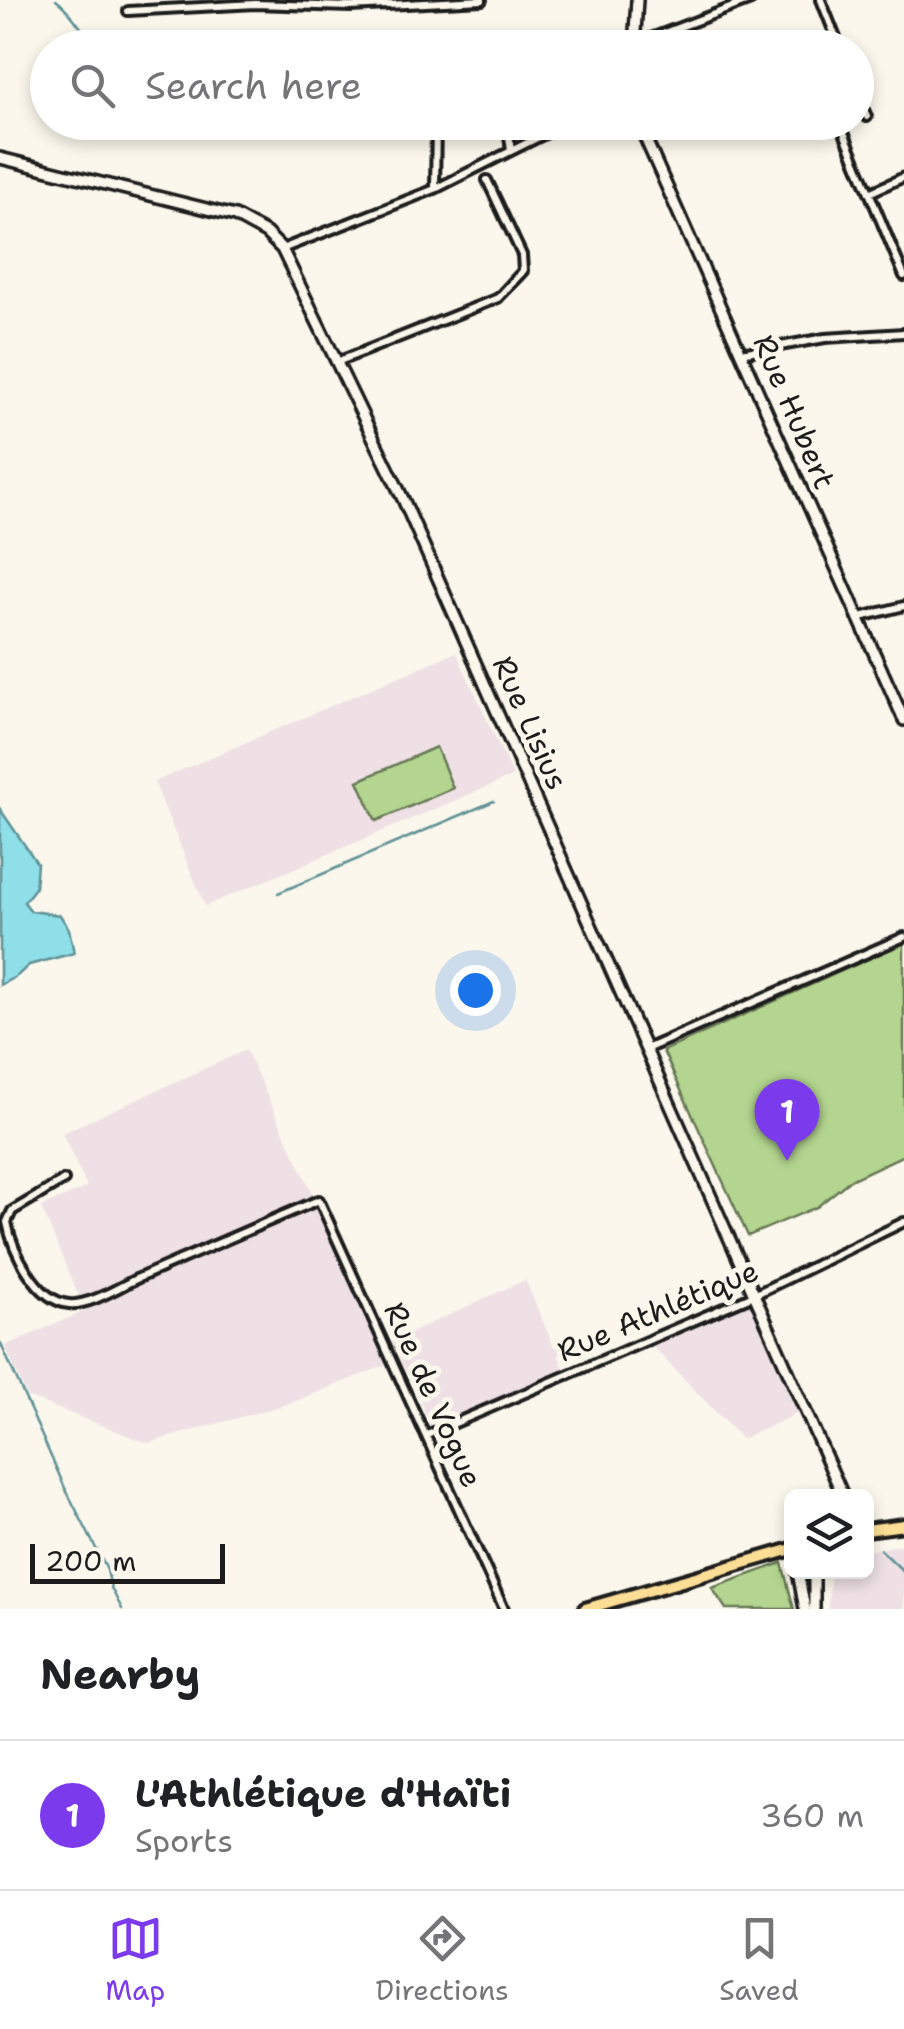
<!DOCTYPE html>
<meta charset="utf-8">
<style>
:root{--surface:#fff;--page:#f6f6f6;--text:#202124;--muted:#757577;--line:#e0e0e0;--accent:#7c3aed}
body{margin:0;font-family:"Shantell Sans",sans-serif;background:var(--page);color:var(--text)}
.controls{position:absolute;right:30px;bottom:30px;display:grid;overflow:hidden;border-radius:15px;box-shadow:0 5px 15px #0003}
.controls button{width:90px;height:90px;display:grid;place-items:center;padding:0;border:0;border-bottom:2px solid var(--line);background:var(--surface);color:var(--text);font:50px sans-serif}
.scale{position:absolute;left:30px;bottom:25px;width:195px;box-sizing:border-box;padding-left:10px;border:5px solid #1c1c1c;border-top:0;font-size:28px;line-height:35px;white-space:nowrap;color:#1c1c1c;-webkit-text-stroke:8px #fbf7ec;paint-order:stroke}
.you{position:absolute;left:475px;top:990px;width:35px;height:35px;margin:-25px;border:8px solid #fff;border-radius:50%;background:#1a73e8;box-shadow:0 0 0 15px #1a73e833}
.badge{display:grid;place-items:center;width:65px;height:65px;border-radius:50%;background:var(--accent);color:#fff;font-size:32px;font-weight:700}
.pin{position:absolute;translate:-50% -82px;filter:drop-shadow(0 2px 5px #0008)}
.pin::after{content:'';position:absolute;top:52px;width:35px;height:30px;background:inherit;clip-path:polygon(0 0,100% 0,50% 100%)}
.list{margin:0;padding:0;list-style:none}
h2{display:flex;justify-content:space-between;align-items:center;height:130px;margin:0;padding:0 40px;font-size:42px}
h2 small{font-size:32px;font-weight:400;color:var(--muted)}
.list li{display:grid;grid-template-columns:65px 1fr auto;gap:30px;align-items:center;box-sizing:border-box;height:150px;padding:0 40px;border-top:2px solid var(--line)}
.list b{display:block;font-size:38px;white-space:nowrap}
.list p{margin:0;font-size:32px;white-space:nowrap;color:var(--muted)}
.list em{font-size:32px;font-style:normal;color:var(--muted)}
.icon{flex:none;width:55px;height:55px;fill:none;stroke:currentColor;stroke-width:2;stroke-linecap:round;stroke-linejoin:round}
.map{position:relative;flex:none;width:904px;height:1609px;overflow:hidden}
.search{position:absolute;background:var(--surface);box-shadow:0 5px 15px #0003;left:30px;right:30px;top:30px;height:110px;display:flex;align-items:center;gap:25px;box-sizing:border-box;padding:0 35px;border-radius:55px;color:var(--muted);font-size:38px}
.sheet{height:280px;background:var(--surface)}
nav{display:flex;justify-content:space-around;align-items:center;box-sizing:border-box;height:140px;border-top:2px solid var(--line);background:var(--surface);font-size:28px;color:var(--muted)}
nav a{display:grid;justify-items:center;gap:5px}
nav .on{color:var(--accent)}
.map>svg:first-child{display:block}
.built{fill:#eee0e5}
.green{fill:#b3d58f;stroke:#687856;stroke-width:2.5}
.water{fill:#8edfe8;stroke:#609196;stroke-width:2.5}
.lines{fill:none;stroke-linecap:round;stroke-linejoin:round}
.stream{stroke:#609196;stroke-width:2.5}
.street-casing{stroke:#1c1c1c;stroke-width:14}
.secondary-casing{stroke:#1c1c1c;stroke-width:16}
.primary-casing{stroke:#1c1c1c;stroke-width:18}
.street{stroke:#fbf7ec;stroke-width:6}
.secondary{stroke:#fbf7ec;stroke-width:9}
.primary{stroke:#fcde96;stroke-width:10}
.labels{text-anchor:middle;stroke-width:10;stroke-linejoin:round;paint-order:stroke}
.street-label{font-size:30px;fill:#1c1c1c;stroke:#fbf7ec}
</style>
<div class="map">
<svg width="904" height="1609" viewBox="0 0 904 1609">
<rect width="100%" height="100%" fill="#fbf7ec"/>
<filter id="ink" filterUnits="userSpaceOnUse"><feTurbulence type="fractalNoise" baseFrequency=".01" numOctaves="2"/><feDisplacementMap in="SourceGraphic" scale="20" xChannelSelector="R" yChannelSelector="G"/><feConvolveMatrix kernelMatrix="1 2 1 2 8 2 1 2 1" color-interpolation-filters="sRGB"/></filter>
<g filter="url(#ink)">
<!-- built -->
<path class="built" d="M456,652L513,776L205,906L154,782Z
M246,1050L391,1363L288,1404L148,1443L27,1397L5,1346L85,1311L41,1207L87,1187L62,1133Z
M525,1280L554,1347L559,1345L563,1352L558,1356L566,1372L436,1429L430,1427L419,1396L391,1342Z
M752,1303L801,1412L742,1439L652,1346Z
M904,1544V1609H828L831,1572H866L867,1551Z"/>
<!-- green -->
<path class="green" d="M436,747L453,788L376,821L358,781Z
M904,943V1155L850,1180L817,1207L748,1236L663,1051Z
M782,1563L794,1609H726L712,1588Z"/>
<!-- water -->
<path class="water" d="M0,809L37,863L35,888L24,902L31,911L60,915L69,929L74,953L29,965L17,976L0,985Z"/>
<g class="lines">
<!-- stream -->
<path class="stream" d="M56,0C72,12 73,20 85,32L211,41L239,39L293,46L360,44L389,48
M409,48H416
M454,48H466
M521,48L534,39
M278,893L494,801
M0,1342L65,1488L107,1570L111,1588L122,1609
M880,1549L904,1572"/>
<defs>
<path id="street" d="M821,0L840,48
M128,11L255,4L350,7L482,0
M635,44L751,0
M856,89L867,117
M507,122L511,151
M840,123L904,276
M435,189L436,122
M869,193L904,177
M282,249L435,189L569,122
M741,353L825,338L904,333
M337,362L498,298L523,271L522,255L487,180
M857,618L904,606
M646,1049L904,937
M64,1180L12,1211L7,1222C12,1250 37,1301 69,1304C89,1306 117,1288 134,1280C196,1253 257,1226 319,1200L504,1609
M427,1435L756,1294L904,1222"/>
<path id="secondary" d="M634,48L637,0
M638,122L904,720
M0,158L235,216L266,233L282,249L403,499L843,1496
M798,1572L805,1609
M814,1572V1609"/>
<path id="primary" d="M866,1530L904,1525
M585,1609L792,1549"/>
</defs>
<!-- street casing -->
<use href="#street" class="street-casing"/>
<!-- secondary casing -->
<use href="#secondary" class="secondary-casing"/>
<!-- primary casing -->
<use href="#primary" class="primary-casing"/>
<!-- street -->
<use href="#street" class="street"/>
<!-- secondary -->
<use href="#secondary" class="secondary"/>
<!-- primary -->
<use href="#primary" class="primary"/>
</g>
</g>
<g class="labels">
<!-- street labels -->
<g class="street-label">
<text transform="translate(794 412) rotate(67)" y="10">Rue Hubert</text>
<text transform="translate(530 723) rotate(66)" y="10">Rue Lisius</text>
<text transform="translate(658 1311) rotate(-23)" y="10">Rue Athlétique</text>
<text transform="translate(433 1395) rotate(66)" y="10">Rue de Vogue</text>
</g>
</g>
</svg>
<div class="controls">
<button><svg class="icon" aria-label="layers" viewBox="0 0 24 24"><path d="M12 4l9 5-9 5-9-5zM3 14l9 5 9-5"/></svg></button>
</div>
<div class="scale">200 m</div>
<div class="you"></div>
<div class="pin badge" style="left:787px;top:1161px">1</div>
<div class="search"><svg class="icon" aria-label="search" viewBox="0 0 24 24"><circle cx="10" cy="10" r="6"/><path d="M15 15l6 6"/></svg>Search here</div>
</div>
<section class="sheet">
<h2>Nearby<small></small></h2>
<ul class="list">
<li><span class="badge">1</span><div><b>L'Athlétique d'Haïti</b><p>Sports</p></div><em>360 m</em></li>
</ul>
</section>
<nav>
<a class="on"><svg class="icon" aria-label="map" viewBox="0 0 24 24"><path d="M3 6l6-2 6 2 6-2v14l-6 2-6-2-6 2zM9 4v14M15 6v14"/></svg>Map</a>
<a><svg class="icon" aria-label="directions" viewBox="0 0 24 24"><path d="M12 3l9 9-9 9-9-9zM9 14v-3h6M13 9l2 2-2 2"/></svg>Directions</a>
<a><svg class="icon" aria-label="saved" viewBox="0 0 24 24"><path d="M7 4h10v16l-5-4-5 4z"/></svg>Saved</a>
</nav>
